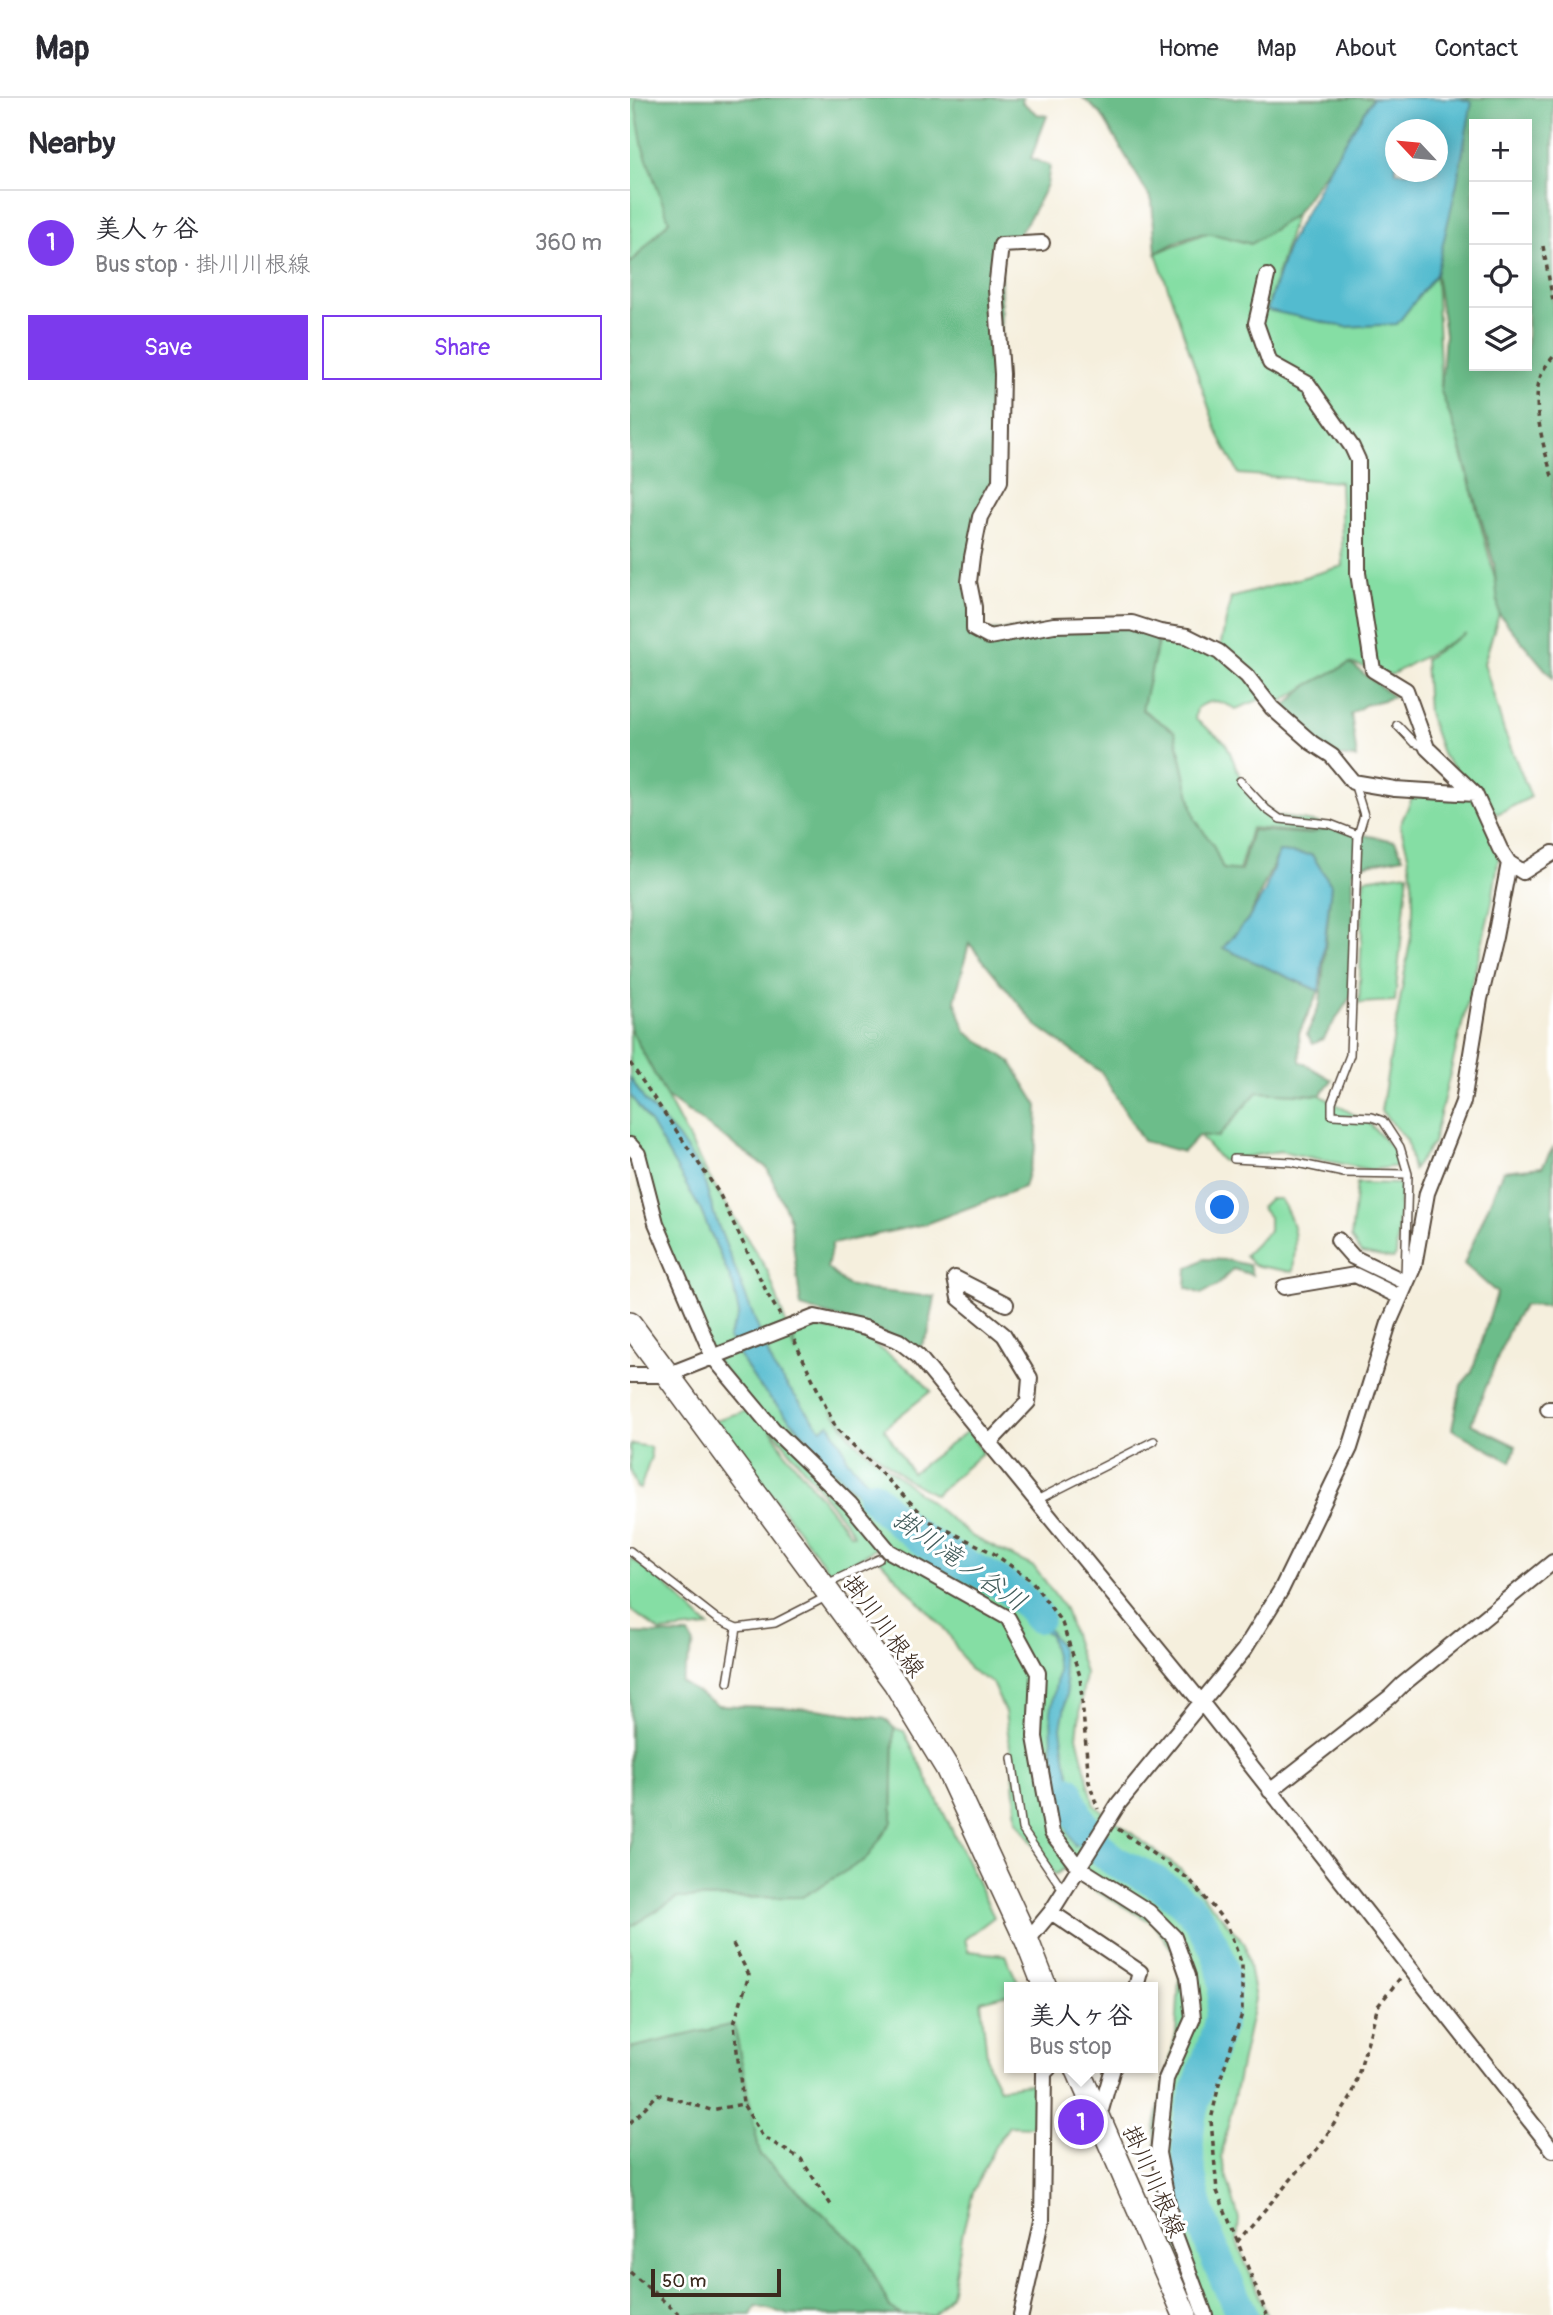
<!DOCTYPE html>
<meta charset="utf-8">
<style>
:root{--surface:#fff;--page:#f7f7f7;--text:#2b2b33;--muted:#7c7c81;--line:#e1e1e2;--accent:#7c3aed}
body{margin:0;font-family:Pangolin,"Klee One",sans-serif;background:var(--page);color:var(--text)}
.controls{position:absolute;right:21px;top:21px;display:grid;overflow:hidden;border-radius:0px;box-shadow:0 4px 18px #0003}
.controls button{width:63px;height:63px;display:grid;place-items:center;padding:0;border:0;border-bottom:2px solid var(--line);background:var(--surface);color:var(--text);font:35px sans-serif}
.compass{position:absolute;left:755px;top:21px;width:63px;height:63px;border-radius:50%;background:var(--surface);box-shadow:0 4px 18px #0003;rotate:296deg}
.scale{position:absolute;left:21px;bottom:18px;width:130px;box-sizing:border-box;padding-left:7px;border:4px solid #3b2a1e;border-top:0;font-size:19px;line-height:24px;white-space:nowrap;color:#3b2a1e;-webkit-text-stroke:5px #fff;paint-order:stroke}
.you{position:absolute;left:593px;top:1110px;width:24px;height:24px;margin:-18px;border:5px solid #fff;border-radius:50%;background:#1a73e8;box-shadow:0 0 0 10px #1a73e833}
.badge{display:grid;place-items:center;width:46px;height:46px;border-radius:50%;background:var(--accent);color:#fff;font-size:23px;font-weight:700}
.pin{position:absolute;translate:-50% -50%;border:4px solid #fff;box-shadow:0 2px 7px #0006}
.popup{position:absolute;left:374px;top:1884px;width:154px;height:91px;box-sizing:border-box;display:grid;place-content:center;border-radius:0px;background:var(--surface);filter:drop-shadow(0 2px 5px #0005);font-size:23px;white-space:nowrap;color:var(--muted)}
.popup b{font-size:26px;color:var(--text)}
.popup::after{content:'';position:absolute;left:50%;top:100%;margin-left:-14px;border:14px solid transparent;border-top-color:var(--surface)}
.list{margin:0;padding:0;list-style:none}
h2{display:flex;justify-content:space-between;align-items:center;height:91px;margin:0;padding:0 28px;font-size:30px}
h2 small{font-size:23px;font-weight:400;color:var(--muted)}
.list li{display:grid;grid-template-columns:46px 1fr auto;gap:21px;align-items:center;box-sizing:border-box;height:105px;padding:0 28px;border-top:2px solid var(--line)}
.list b{display:block;font-size:26px;white-space:nowrap}
.list p{margin:0;font-size:23px;white-space:nowrap;color:var(--muted)}
.list em{font-size:23px;font-style:normal;color:var(--muted)}
.actions{display:flex;gap:14px;padding:21px 28px}
.actions a{flex:1;padding:16px 0;border:2px solid var(--accent);border-radius:0px;text-align:center;font-size:24px;color:var(--accent)}
.actions .main{background:var(--accent);color:#fff}
.icon{flex:none;width:38px;height:38px;fill:none;stroke:currentColor;stroke-width:2;stroke-linecap:round;stroke-linejoin:round}
.map{position:relative;flex:none;width:923px;height:2217px;overflow:hidden}
header{display:flex;align-items:center;gap:42px;box-sizing:border-box;height:98px;padding:0 35px;background:var(--surface);border-bottom:2px solid var(--line)}
header strong{font-size:33px}
nav{display:flex;gap:38px;margin-inline-start:auto;font-size:24px}
main{display:flex}
aside{flex:1;background:var(--surface)}
.map>svg:first-child{display:block}
.green{fill:#85dea4;stroke:#608461;stroke-width:2;fill-rule:evenodd}
.forest{fill:#6cbd8a;stroke:#547454;stroke-width:2;fill-rule:evenodd}
.water{fill:#52bbcf;stroke:#467276;stroke-width:2;fill-rule:evenodd}
.lines{fill:none;stroke-linecap:round;stroke-linejoin:round}
.river{stroke:#52bbcf;stroke-width:32}
.service-casing{stroke:#57483b;stroke-width:10}
.minor-casing{stroke:#57483b;stroke-width:18}
.primary-casing{stroke:#57483b;stroke-width:26}
.path{stroke:#57483b;stroke-width:3.5;stroke-dasharray:5 5;stroke-linecap:butt}
.service{stroke:#fff;stroke-width:7}
.minor{stroke:#fff;stroke-width:14}
.primary{stroke:#fff;stroke-width:23}
.labels{text-anchor:middle;stroke-width:6;stroke-linejoin:round;paint-order:stroke}
.street-label{font-size:24px;fill:#3b2a1e;stroke:#fff}
.water-label{font-size:26px;font-style:italic;fill:#435d5c;stroke:#fff}
</style>
<header>
<strong>Map</strong>
<nav><a>Home</a><a>Map</a><a>About</a><a>Contact</a></nav>
</header>
<main>
<aside>
<h2>Nearby<small></small></h2>
<ul class="list">
<li><span class="badge">1</span><div><b>美人ヶ谷</b><p>Bus stop · 掛川川根線</p></div><em>360 m</em></li>
</ul>
<div class="actions"><a class="main">Save</a><a>Share</a></div>
</aside>
<div class="map">
<svg width="923" height="2217" viewBox="0 0 923 2217">
<rect width="100%" height="100%" fill="#fff"/>
<filter id="ink" filterUnits="userSpaceOnUse"><feTurbulence type="fractalNoise" baseFrequency=".0143" numOctaves="2"/><feDisplacementMap in="SourceGraphic" scale="14" xChannelSelector="R" yChannelSelector="G"/><feConvolveMatrix kernelMatrix="1 2 1 2 8 2 1 2 1" color-interpolation-filters="sRGB"/></filter>
<filter id="wash" filterUnits="userSpaceOnUse"><feTurbulence type="fractalNoise" baseFrequency=".00686" numOctaves="4" result="noise"/><feDisplacementMap in="SourceGraphic" scale="28" xChannelSelector="R" yChannelSelector="G"/><feGaussianBlur stdDeviation="1.57" result="paint"/><feColorMatrix in="noise" values="0 0 0 0 0 0 0 0 0 0 0 0 0 0 0 0 0 1.4 0 .05"/><feComposite in="paint" operator="in"/></filter>
<g filter="url(#wash)">
<rect width="100%" height="100%" fill="#f5efdd"/>
<!-- green -->
<path class="green" d="M0,0H7L39,123L0,166Z
M665,117L637,211L767,226L806,176L811,293L827,337L869,496V516L854,565L874,633L901,699L867,716L813,658L798,615L795,561L836,535L761,577L720,565L678,587L642,610L634,600L606,611C589,603 584,599 567,610L565,621L596,645L613,686L646,718L702,727L684,735L621,730L609,773L593,771L584,751L565,721L545,634L512,611L530,536L589,554L601,500L713,468L710,384L609,376L588,336L526,155L578,134L621,146Z
M786,691L845,696L870,751L862,804L803,1045L783,1072L777,1042L751,1013L782,832C785,792 782,765 770,727Z
M778,775L765,903L729,905L734,781Z
M0,930L79,1079L138,1174L166,1255L163,1237L182,1229L233,1238L284,1275L301,1293L254,1330L282,1375L339,1332L352,1355L305,1397L275,1380L224,1338L202,1312L223,1342L343,1439L404,1469L435,1511L455,1575L447,1638L464,1707L551,1772L615,1846L625,1901L591,2060L609,2121L607,2144L637,2217H566L535,2140V2112L524,2031L546,1936L550,1863L523,1825L443,1780L438,1768L425,1777L387,1723L383,1670L375,1614L362,1585L339,1571L318,1535L249,1461L248,1449L202,1477L85,1322L126,1310L83,1259L49,1183L0,1062ZM134,1320L224,1436V1437L220,1436L154,1353Z
M627,994L690,997L740,1026L765,1053L768,1068L741,1072L650,1053L592,1063L569,1037L589,1038Z
M727,1085L771,1086L766,1157L763,1161L731,1155L721,1140Z
M639,1101H650C668,1128 666,1144 663,1174L623,1167L615,1157L639,1133V1119L631,1109Z
M2,1346L20,1349L21,1359L10,1391L7,1390L0,1371V1348Z
M0,1460L28,1479L79,1529L30,1534L0,1511Z
M264,1630L274,1633L364,1819L335,1841L338,1853L375,1857L390,1889H379V1896L351,1903L358,1968L369,1990L407,1985L403,2029L379,2028L364,2050L343,2094L333,2133L321,2197L304,2217H271L260,2210L232,2152L130,2057L104,1927L0,1950V1829L47,1800L172,1799L262,1724Z"/>
<!-- forest -->
<path class="forest" d="M6,0H393L392,4L407,16L417,18L401,60L420,68L417,87L403,114L385,143L371,148L370,383L345,444L344,534L479,525L530,534L512,612L545,634L565,721L583,747L593,771L611,773L622,732L679,736L698,730L765,743L773,759L733,767L723,773V895L693,941L683,946L677,936L690,906L701,787L682,757L649,754L619,820L593,850L689,893L669,935L670,963L702,982L690,997L627,994L588,1039L569,1037L553,1054L513,1043L471,974L407,928L339,845L325,902L336,934L381,964L408,1008L406,1048L394,1089L295,1126L202,1146L197,1170L217,1187L239,1192L305,1199L298,1237L288,1252L240,1229L171,1209L160,1121L137,1070L36,998L0,930V166L39,123L13,50L5,6Z
M453,0H743L703,63L665,117L621,146C571,132 572,130 526,155L522,103L471,16Z
M828,0H923V581L869,516L864,466L827,337L811,293L815,236L806,176L827,85L842,4ZM844,26H897V268H844Z
M720,565L764,599L735,607L721,616L727,660L702,658L682,645L654,609L678,587Z
M923,1050V1178L917,1208L894,1207L881,1227L841,1326L886,1348L881,1364L822,1331L831,1287L842,1274L867,1195L834,1166L873,1073L912,1069Z
M574,1161L596,1162L619,1167L622,1177L603,1171L587,1188L571,1196L556,1190L557,1171Z
M0,1535L59,1537L64,1546L51,1584L88,1607L187,1611L255,1621L264,1630L262,1724L236,1761L172,1799L47,1800L0,1829Z
M104,1926L130,2057L232,2152L260,2210L271,2217H160L126,2208L121,2217H0V1950Z"/>
<!-- water -->
<path class="water" d="M743,0H828L842,4L827,85L806,176L767,226L716,229L637,212L659,145L703,63ZM766,32H808V74H766Z
M649,754L682,757L701,787L689,893L593,850L619,820L634,795Z
M0,979L15,1003L48,1039L71,1073L85,1119L144,1271L191,1331L199,1326L214,1351L217,1361L273,1422L271,1435L253,1423L206,1374L187,1365L171,1349L178,1341L128,1287L98,1240L109,1216L103,1187L70,1111L21,1026L0,997Z
M312,1453L397,1501L430,1548L437,1596L431,1630L436,1664L451,1714L460,1724L445,1748L438,1733L422,1648L421,1614L428,1572L420,1537C403,1525 391,1510 376,1496C357,1479 329,1473 312,1453Z"/>
<g class="lines">
<!-- river -->
<path class="river" d="M243,1398C264,1423 291,1442 319,1458C351,1476 387,1488 408,1519
M438,1693C441,1711 462,1743 476,1756C487,1767 504,1772 517,1779C531,1786 545,1797 556,1807C569,1817 586,1850 591,1866C605,1919 569,1969 560,2020C548,2089 585,2156 612,2217"/>
</g>
</g>
<g filter="url(#ink)">
<g class="lines">
<defs>
<path id="service" d="M767,627L784,645L796,649
M610,683L636,711L650,721L700,726L728,737L720,957L702,1004V1017L742,1019L753,1023L770,1049L778,1076L775,1180
M724,685L734,717L728,737
M604,1061L662,1064L714,1075L778,1076
M407,1402L524,1343
M0,1453L87,1521L107,1530L145,1525L196,1499
M197,1486L249,1461
M98,1584L107,1530
M382,1660L392,1731L434,1793"/>
<path id="minor" d="M637,178L626,225L640,265L678,286L722,349L728,362V475L743,572L776,592L797,650L845,696
M879,765L893,774L923,755
M0,1047L8,1056L26,1125L83,1259L143,1331L220,1406L259,1453L378,1520L408,1575L405,1639L422,1735L448,1769L519,1814L544,1839L558,1878L563,1920L536,1981L528,2055L543,2131L575,2217
M708,1142L723,1159L775,1184
M654,1189L725,1177L770,1199
M0,1277H37L185,1219L235,1230L269,1243L288,1258L571,1604L923,2052
M918,1311H923
M359,1345L398,1304L400,1280L374,1237L329,1200L325,1180L376,1206
M640,1693L760,1599L772,1587L923,1464
M421,1814L510,1874L506,1889
M397,1843L421,1814L489,1705L614,1552L651,1492L720,1350L759,1225L784,1168L797,1095L833,1004L850,901L865,839L879,765L870,751L845,696L765,691L723,684L702,658L682,645L642,610L617,578L589,554L557,538L530,534L502,525L424,527L359,539L344,531V509L339,484L342,459L350,419L370,383L372,276L366,191L371,147L412,145
M469,2019L483,1970
M391,2217L412,2123L414,1975L419,1970"/>
<path id="primary" d="M0,1226L265,1585L317,1670L397,1843L415,1889
M447,1970L555,2217"/>
</defs>
<!-- service casing -->
<use href="#service" class="service-casing"/>
<!-- minor casing -->
<use href="#minor" class="minor-casing"/>
<!-- primary casing -->
<use href="#primary" class="primary-casing"/>
<!-- path -->
<path class="path" d="M913,148L923,203
M923,259C919,264 913,271 911,277C900,306 915,353 923,382
M0,965L89,1095L138,1197L150,1217
M164,1242L206,1330L299,1423L363,1455L402,1483L432,1525L450,1578L459,1684L468,1711
M488,1731L560,1782L597,1826L612,1867V1916L590,1982L581,2022L587,2093L637,2217
M103,1846L119,1877L104,1926L113,2006
M0,2025L28,1996L81,2012L113,2006L133,2039L171,2061L203,2110
M607,2144L689,2049L722,1998L748,1908L771,1879
M0,2174L50,2217"/>
<!-- service -->
<use href="#service" class="service"/>
<!-- minor -->
<use href="#minor" class="minor"/>
<!-- primary -->
<use href="#primary" class="primary"/>
</g>
</g>
<g class="labels">
<!-- street labels -->
<g class="street-label">
<text transform="translate(254 1528) rotate(54)" y="8">掛川川根線</text>
<text transform="translate(524 2083) rotate(66)" y="8">掛川川根線</text>
</g>
<!-- water labels -->
<g class="water-label">
<text transform="translate(330 1462) rotate(35)" y="9">掛川滝ノ谷川</text>
</g>
</g>
</svg>
<div class="controls">
<button>+</button>
<button>−</button>
<button><svg class="icon" aria-label="locate" viewBox="0 0 24 24"><circle cx="12" cy="12" r="6"/><path d="M12 2v4M12 18v4M2 12h4M18 12h4"/></svg></button>
<button><svg class="icon" aria-label="layers" viewBox="0 0 24 24"><path d="M12 4l9 5-9 5-9-5zM3 14l9 5 9-5"/></svg></button>
</div>
<svg class="compass" viewBox="-18 -18 36 36"><path d="M0-13l5 13h-10z" fill="#e53935"/><path d="M0 13l5-13h-10z" fill="#7c7c81"/></svg>
<div class="scale">50 m</div>
<div class="you"></div>
<div class="pin badge" style="left:451px;top:2024px">1</div>
<div class="popup"><b>美人ヶ谷</b>Bus stop</div>
</div>
</main>
